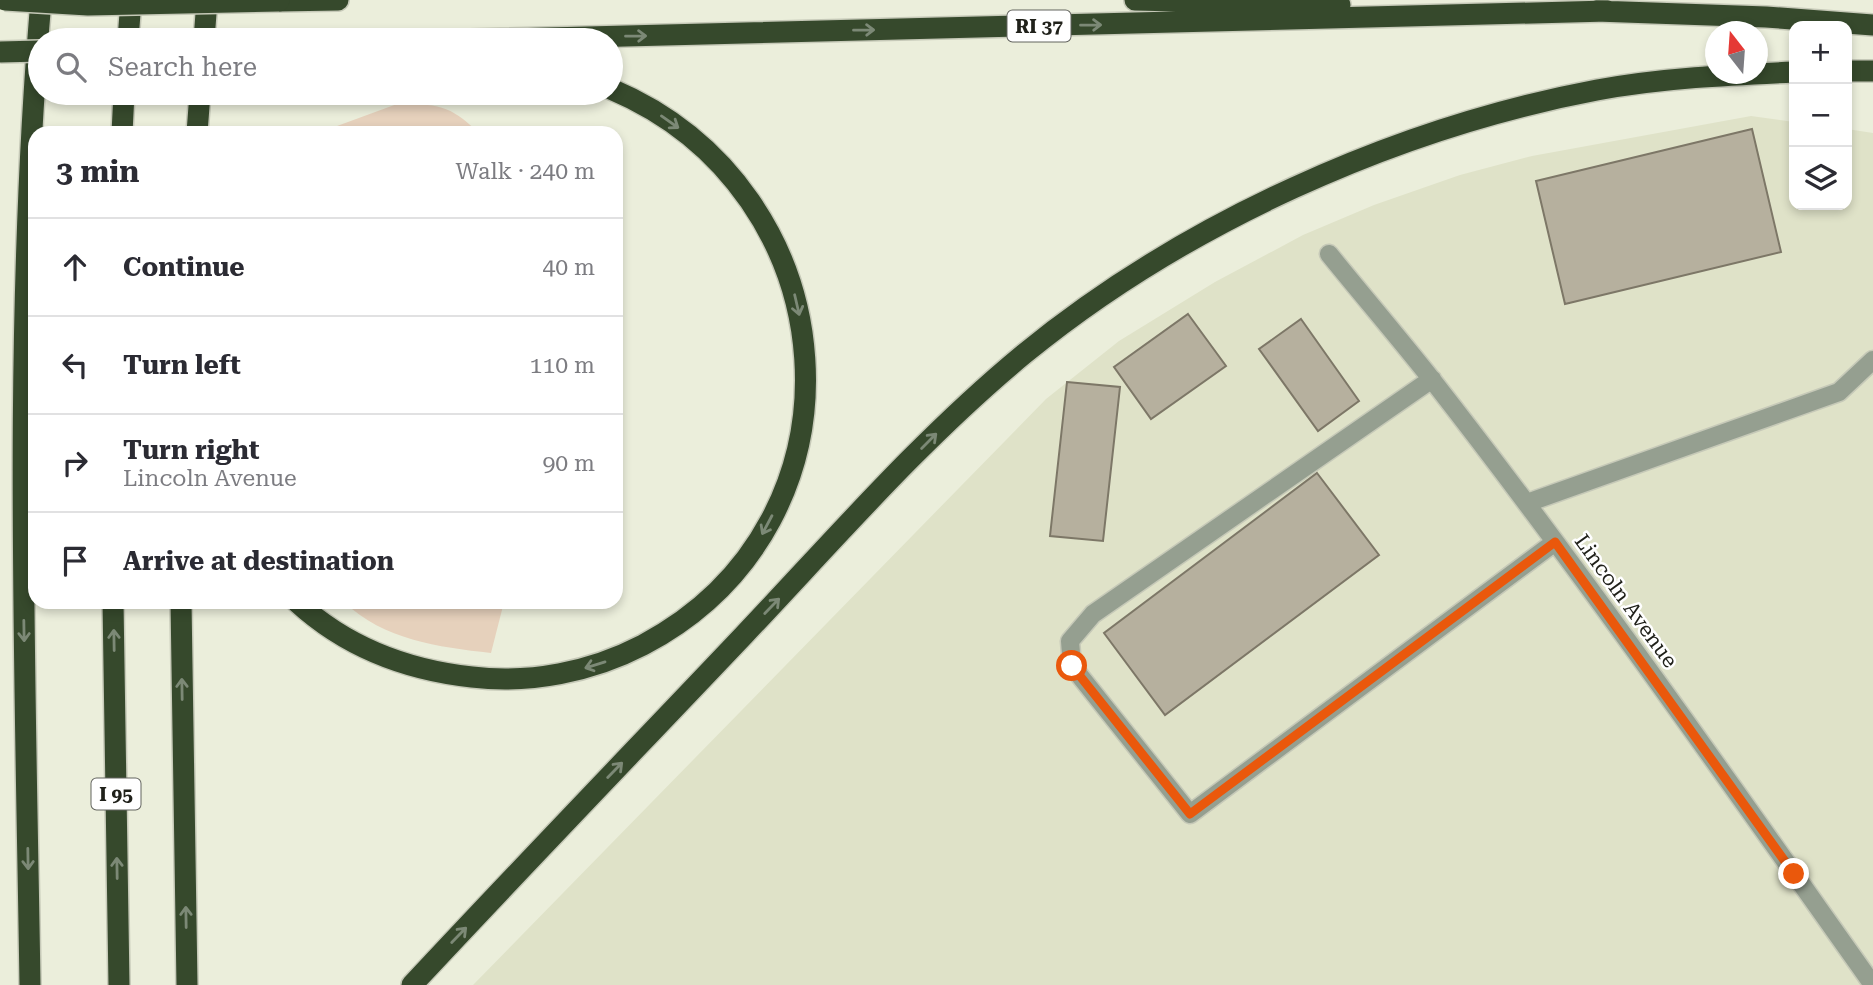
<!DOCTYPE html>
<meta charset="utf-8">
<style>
:root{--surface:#fff;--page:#f2f2f3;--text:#2b2b33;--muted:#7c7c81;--line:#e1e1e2}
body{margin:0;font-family:"Roboto Serif",serif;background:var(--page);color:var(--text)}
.controls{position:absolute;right:21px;top:21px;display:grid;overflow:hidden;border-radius:14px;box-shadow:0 4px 10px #0003}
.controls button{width:63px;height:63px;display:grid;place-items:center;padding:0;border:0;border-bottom:2px solid var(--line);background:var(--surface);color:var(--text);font:35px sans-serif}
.compass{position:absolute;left:1705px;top:21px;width:63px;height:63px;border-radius:50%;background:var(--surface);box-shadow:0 4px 10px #0003;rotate:343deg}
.stop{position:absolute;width:21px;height:21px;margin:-16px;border:5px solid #ea580c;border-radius:50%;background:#fff}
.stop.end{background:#ea580c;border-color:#fff;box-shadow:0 2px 7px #0008}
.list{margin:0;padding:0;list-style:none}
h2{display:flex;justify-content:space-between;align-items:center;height:91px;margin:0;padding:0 28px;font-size:30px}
h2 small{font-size:23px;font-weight:400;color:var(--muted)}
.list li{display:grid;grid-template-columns:46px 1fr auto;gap:21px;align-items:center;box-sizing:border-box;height:98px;padding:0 28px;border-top:2px solid var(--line)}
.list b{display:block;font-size:26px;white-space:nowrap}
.list p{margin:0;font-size:23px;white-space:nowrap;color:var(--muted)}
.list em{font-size:23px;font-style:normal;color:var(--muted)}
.icon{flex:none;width:38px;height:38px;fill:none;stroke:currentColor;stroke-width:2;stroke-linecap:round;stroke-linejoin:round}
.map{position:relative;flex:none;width:1873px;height:985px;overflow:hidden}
.search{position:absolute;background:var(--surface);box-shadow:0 4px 10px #0003;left:28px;top:28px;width:595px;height:77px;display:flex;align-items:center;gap:18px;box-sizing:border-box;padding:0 24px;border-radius:38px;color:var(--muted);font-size:26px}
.panel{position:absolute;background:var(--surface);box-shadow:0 4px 10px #0003;left:28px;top:126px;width:595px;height:483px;border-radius:21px}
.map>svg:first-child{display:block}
.built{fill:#dfe2c8}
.green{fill:#e6d1bc}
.building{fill:#b6b09e;stroke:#7d7767;stroke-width:2}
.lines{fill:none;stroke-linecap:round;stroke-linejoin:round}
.minor-casing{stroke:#c6c9b8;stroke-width:21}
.highway-casing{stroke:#c6c9b8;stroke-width:24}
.minor{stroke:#959f90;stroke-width:18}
.highway{stroke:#36492c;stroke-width:21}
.highway-bridge-casing{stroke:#c6c9b8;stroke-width:24;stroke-linecap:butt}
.highway-bridge{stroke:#36492c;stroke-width:21}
.oneway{stroke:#7c8976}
.route{stroke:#ea580c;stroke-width:9}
.labels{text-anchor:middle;stroke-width:5;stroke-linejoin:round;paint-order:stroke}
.shield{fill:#fff;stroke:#63645f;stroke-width:2}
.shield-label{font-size:19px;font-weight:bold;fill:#20211a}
.street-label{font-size:21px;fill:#20211a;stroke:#fff}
</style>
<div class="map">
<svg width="1873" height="985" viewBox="0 0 1873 985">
<rect width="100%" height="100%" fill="#ebeedb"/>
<!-- built -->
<path class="built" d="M1751,116L1794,122V205H1847V129L1873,133V985H473L1046,399L1119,341L1215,282L1303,235L1374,205L1460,175L1532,156Z"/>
<!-- green -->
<path class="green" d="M397,104C437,104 449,104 479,133H318Z
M344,602H504L491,653C438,647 384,640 344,602Z"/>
<!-- building -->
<path class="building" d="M1752,129L1781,252L1565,304L1536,181Z
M1188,314L1226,366L1151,419L1114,367Z
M1301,319L1359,401L1318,431L1259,349Z
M1067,382L1120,387L1103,541L1050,536Z
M1317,473L1379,555L1165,715L1104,633Z"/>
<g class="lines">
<defs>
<path id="minor" d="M1329,254C1363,296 1399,338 1433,381C1586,577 1729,782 1873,985
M1432,379L1093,614L1070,641L1072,666L1190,814L1555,542
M1527,503L1839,392L1873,360"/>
<path id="highway" d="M1135,0L1340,5
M279,1L338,0
M1596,11L1766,17L1873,25
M128,40L131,0
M204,40L207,0
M470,40L1608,11
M1847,71H1873
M122,133L124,93
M197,133L200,93
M113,602L119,985
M181,602L187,985
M297,602C346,647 407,670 472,677C530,684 591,672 643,645C878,521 850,190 611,89
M30,985C25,657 13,328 41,0
M412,985C521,868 633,752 744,635C834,540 922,438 1024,354C1183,224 1395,128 1597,90C1662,78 1728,75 1794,72"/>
</defs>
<!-- minor casing -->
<use href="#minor" class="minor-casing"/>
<!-- highway casing -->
<use href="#highway" class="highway-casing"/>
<!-- minor -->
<use href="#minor" class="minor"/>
<!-- highway -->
<use href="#highway" class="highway"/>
<defs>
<path id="highway-bridge" d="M5,0L88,5L279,1
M0,52L40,51"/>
</defs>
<!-- highway-bridge casing -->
<use href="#highway-bridge" class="highway-bridge-casing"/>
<!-- highway-bridge -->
<use href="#highway-bridge" class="highway-bridge"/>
</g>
<!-- one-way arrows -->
<defs><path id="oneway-shaft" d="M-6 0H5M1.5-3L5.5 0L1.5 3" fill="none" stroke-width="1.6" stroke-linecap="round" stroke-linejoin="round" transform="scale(1.75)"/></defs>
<g class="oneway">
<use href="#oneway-shaft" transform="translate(1091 25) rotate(-1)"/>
<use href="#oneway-shaft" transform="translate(864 30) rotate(-1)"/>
<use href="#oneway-shaft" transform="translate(636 36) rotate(-1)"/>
<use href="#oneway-shaft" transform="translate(670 122) rotate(35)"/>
<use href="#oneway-shaft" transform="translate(797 305) rotate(77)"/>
<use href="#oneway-shaft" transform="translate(929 441) rotate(-45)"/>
<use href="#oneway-shaft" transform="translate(767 525) rotate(118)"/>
<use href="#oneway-shaft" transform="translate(772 606) rotate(-46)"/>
<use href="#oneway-shaft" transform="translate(24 631) rotate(89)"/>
<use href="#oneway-shaft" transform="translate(114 640) rotate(-91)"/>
<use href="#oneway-shaft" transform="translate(595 665) rotate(163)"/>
<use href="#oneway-shaft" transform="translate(182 689) rotate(-91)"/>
<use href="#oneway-shaft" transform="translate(615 770) rotate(-46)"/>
<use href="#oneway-shaft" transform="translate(28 859) rotate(89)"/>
<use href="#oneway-shaft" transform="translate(117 868) rotate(-91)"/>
<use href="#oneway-shaft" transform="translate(186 917) rotate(-91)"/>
<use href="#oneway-shaft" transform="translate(459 935) rotate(-46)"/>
</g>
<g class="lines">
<!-- route -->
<path class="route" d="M1072,666L1190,814L1555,542L1794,874"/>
</g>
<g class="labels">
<!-- shield labels -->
<g class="shield">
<rect x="1007.5" y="10.5" width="63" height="31" rx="5"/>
<rect x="91.5" y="778.5" width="49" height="31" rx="5"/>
</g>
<g class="shield-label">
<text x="1039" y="33">RI 37</text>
<text x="116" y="801">I 95</text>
</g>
<!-- street labels -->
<g class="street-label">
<text transform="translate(1626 601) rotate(54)" y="7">Lincoln Avenue</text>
</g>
</g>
</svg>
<div class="controls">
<button>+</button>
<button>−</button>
<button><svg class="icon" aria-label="layers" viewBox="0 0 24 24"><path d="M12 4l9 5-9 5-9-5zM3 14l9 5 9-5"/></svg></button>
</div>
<svg class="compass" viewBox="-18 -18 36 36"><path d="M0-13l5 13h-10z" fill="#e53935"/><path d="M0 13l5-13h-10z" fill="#7c7c81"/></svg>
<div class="stop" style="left:1072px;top:666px"></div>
<div class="stop end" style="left:1794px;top:874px"></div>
<div class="search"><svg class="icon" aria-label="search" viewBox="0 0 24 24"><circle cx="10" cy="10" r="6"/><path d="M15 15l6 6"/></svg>Search here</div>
<section class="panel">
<h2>3 min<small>Walk · 240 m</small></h2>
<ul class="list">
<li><svg class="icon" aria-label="ahead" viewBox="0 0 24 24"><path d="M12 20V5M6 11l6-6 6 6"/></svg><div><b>Continue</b></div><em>40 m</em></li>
<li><svg class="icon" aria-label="left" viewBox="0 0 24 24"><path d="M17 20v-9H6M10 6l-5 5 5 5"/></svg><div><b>Turn left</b></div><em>110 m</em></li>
<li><svg class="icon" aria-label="right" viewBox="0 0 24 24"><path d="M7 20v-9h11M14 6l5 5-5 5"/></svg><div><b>Turn right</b><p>Lincoln Avenue</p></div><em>90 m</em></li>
<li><svg class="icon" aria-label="arrive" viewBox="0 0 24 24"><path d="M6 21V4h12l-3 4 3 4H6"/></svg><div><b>Arrive at destination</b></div></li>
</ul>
</section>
</div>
